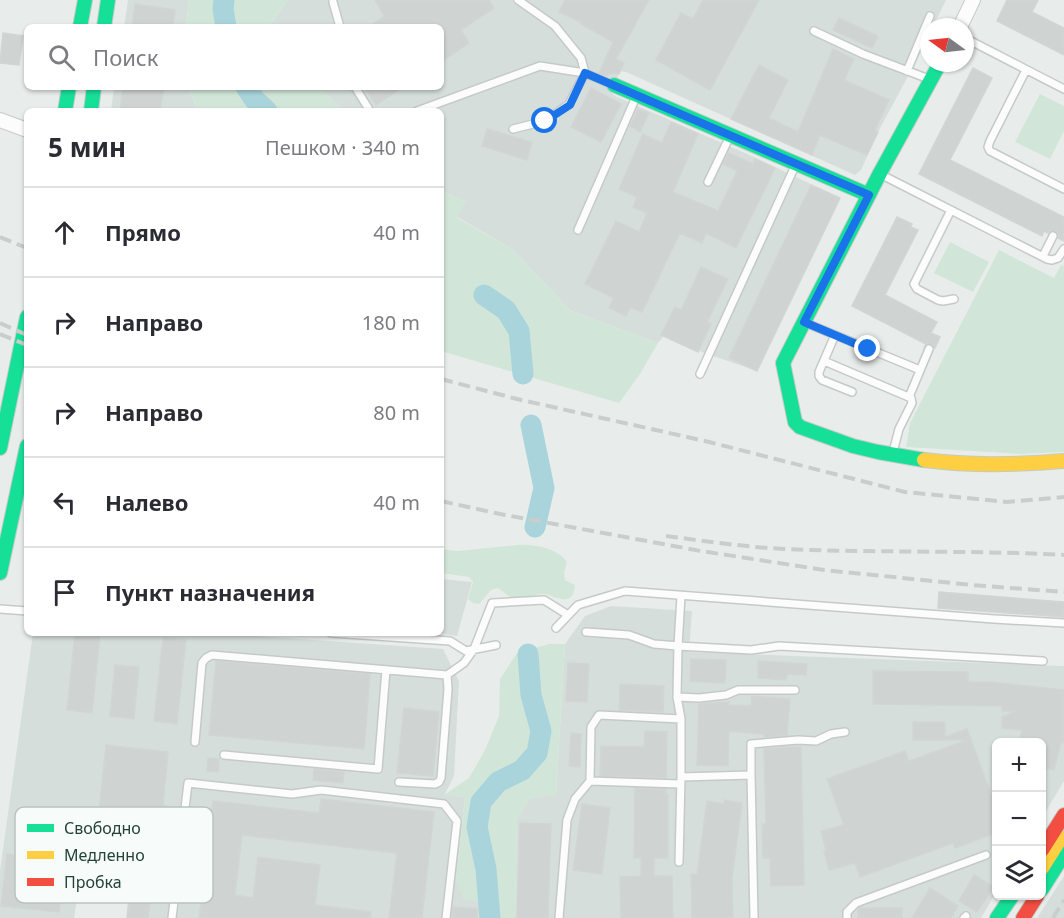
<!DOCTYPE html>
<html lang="ru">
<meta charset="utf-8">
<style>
:root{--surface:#fff;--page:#f7f7f7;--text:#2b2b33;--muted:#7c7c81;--line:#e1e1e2}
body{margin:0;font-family:"Noto Sans",sans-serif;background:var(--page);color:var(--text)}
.controls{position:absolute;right:18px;bottom:18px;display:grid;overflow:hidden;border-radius:9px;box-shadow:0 2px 4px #0004}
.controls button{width:54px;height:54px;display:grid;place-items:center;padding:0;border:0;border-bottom:2px solid var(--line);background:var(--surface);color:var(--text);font:30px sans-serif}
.compass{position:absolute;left:920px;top:18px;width:54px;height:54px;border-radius:50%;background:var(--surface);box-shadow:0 2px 4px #0004;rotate:285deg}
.stop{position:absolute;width:18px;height:18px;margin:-14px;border:4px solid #1a73e8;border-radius:50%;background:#fff}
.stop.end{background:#1a73e8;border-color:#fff;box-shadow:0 2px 6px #0008}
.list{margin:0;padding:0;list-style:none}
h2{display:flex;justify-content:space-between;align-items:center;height:78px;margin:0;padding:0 24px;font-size:26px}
h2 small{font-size:20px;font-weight:400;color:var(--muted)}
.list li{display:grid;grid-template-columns:39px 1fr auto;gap:18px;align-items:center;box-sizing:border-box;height:90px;padding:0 24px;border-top:2px solid var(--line)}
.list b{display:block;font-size:22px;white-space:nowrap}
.list em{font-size:20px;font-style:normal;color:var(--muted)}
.icon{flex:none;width:33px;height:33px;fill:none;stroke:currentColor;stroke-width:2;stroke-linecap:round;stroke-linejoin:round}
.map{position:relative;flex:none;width:1064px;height:918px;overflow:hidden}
.search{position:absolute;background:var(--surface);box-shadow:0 2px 4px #0004;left:24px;top:24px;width:420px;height:66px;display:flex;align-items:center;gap:15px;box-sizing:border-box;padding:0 21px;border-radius:9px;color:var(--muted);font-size:22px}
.panel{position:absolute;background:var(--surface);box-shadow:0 2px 4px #0004;left:24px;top:108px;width:420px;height:528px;border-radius:9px}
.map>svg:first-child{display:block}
.built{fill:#d6dedb}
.green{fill:#d1e6d8}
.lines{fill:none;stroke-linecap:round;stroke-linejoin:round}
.river{stroke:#a9d4db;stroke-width:21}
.building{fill:#cfd4d2;stroke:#d1d6d4;stroke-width:1.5}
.lane-casing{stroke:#c5cac8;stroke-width:10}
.street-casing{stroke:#c5cac8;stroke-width:16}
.fast-casing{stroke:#c3cbc8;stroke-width:16}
.slow-casing{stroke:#c3cbc8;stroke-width:16}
.jam-casing{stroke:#c3cbc8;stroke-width:16}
.lane{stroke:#fcfcfc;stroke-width:7}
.street{stroke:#fcfcfc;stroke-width:14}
.fast{stroke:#16e098;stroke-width:14}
.slow{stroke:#ffcf43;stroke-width:14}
.jam{stroke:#f24e42;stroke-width:14}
.rail{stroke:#c9cdcc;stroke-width:4;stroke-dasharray:12 6;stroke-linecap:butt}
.route{stroke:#1a73e8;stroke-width:8}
.key{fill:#f7fbf9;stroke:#b8c4c0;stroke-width:1.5}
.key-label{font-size:16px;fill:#24423a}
</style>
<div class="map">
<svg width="1064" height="918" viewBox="0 0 1064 918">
<rect width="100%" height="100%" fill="#e8edeb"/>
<!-- built -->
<path class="built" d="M128,0H189L186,27H124Z
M288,0H946L933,27H929V35L921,52L878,132L861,170L855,175L626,72L620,71L611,92L615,96L754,157L840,198L757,371L699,351L698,352L664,336L658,343L571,311L512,249L457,217L465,201L441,191V111H345L319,87H441V27H269Z
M114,87H187L198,111H111Z
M441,579L472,582L457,636L433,633H441Z
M611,606L692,611L689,652L1064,666V781L1042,818V742H996V892L981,918H515L517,818L529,799L556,794L565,644L585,616Z
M33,633H215L443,649L459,681L454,776L445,794L465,797L456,880L484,902V918H148L152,881L81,873L74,918H0V871Z
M1064,876V918H1037Z"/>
<!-- green -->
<path class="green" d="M189,0H288L269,27H186Z
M187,87H319L345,111H198Z
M1040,94L1064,106V131L1050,159L1015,142Z
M441,191L466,201L457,218L512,249L571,311L658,343L640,374L619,403L441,351Z
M950,242L989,262L973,292L934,273Z
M999,250L1054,278L1061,265L1064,266V452L1022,454L906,447L910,423Z
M518,545C534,544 557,548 567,562L564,573L565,580L575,585C573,611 554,594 542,594C533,594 523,600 513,598C507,597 503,590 497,588L491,590L479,604L473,603L468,599L473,582L469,577L441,573V549L457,551Z
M549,644H565L556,794L529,799L517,818L515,918H484V902L464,900L456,880L465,797L444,795L469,778L485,750L499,716L500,679L517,653Z"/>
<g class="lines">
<!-- river -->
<path class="river" d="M224,0L223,9L226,27
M246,87L254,99L267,111
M484,295L506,310L519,331L523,374
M531,425L544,488L535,527
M490,918L486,869L477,827L481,802L498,782L522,770L537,753L541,731L531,695L528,654"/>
</g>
<!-- building -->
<path class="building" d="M375,0H489L494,8L461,30L469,43L441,62V27H369L384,16Z
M565,0H649L616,59L624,63L619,74L612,73L606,76L599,73L613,42L581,24L582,23L559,12Z
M703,0H759L710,90L656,60L681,13L693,19Z
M1007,0H1038L1032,12L1064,28V55L997,21Z
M135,4L175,10L173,27H132Z
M839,18L878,36L872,48L833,30Z
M3,33L23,36L19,65L0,63Z
M833,49L854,59L844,80L889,100L875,130L878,132L867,155L820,135L812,155L731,119L759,65L788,80L769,118L798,132Z
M973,68L992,78L950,160L1064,217V241L1058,238V233L1055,231H1050L1048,233L1044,231L1042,236L919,174Z
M123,87H164L160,111H120Z
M364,87H403L376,105Z
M591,88L621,104L601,142L571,127Z
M638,109L649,113L640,132L630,126Z
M671,122L698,134L673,192L718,211L737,171L723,164L729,153L753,164L755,159L775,168L736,248L706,233L702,243L680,233L642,312L630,307L626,316L609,308L614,298L585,284L616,221L639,232L647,213L633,207L637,197L619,189L643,134L662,143Z
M487,129L532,142L527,160L482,146Z
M811,185L840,198L757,371L729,358Z
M897,217L912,224L911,227L918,230L885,295L937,322L931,333L940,337L935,348L932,344H928L925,346L926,344L852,306Z
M701,267L728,279L707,322L711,324L698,352L661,335L675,307L681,310Z
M939,592L1064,602V617L938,608Z
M75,633L100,636L92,713L67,710Z
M163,638L186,640L177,724L154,721Z
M691,659L726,660L725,683L690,681Z
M216,661L370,674L364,749L209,735Z
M758,661L807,664L806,675L787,674L786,680L758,678Z
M568,663L589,664L587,702L566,701Z
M115,665L139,667L134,719L110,716Z
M873,671L968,672V682H991L1064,690V742H1061L1054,770L1041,767V742H1019L1022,730L1002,728V717L1016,711H1002V706L873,704Z
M620,684L664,686L663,712L619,710Z
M752,696L790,699L787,735L764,737V734L729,731L728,766L697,765L699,704L729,702V705L751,706Z
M404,708L439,712L433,776L397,773Z
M913,722H945V737L967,729L995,805L996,804V833L955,848L953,843L860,877L855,863L829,870L824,851H826L821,831L844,825L827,779L905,751L909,761L967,740H913Z
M645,731L667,732L666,778L600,776L601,746L644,747Z
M571,733L581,734L580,767L569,766Z
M106,745L168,752L163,805L166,806L163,838L97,831Z
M786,747H801L804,885L771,886L770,858H763L762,824H766L764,749Z
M208,758L219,759L218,772L207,771Z
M314,769L344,772L343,783L313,780Z
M635,788L666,789V794H668V858H654V876H672L673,918H621L620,877L641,876V858H634Z
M321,799L434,812L422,918H389L397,853L242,835L235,895L253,898L258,857L320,865L315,905L371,912V918H199L213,801L319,813Z
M724,800L742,803L732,878L733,918H692L691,874H697L707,801L724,804Z
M582,804L610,808L602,874L573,870Z
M520,823L551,824L548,918H517Z
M7,854L65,862L59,912L1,906Z
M974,875L994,887L977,912L959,901Z
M131,881L152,883L148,918H127Z
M930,888L958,906L951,918H912Z
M453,907L478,909L477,918H453Z
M858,908H902V918H858Z"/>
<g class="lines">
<defs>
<path id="lane" d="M333,2L340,27
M814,31L863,54L929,79
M965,38L1064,89
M1026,70L990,141L988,147L990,151L1064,189
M907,71L930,16
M355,87L370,111
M417,111L540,66L585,73L613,85
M513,129L545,121L569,104L585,73L581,58L555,26L518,0
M882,175L1047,259L1052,260L1058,258L1064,249
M708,182L729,138
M951,210L914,284L917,289L938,300L943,301L954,299
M578,230L636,97
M1043,256L1053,236
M806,323L920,370
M835,335L819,372V376L822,380L852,392
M824,361L911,398L912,403L899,429L893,452
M700,374L795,166
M909,397L929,349
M681,596L678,646L751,650L779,646L1043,661
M0,609L27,611
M556,628L578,605L625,591L994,619L1064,623
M586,632L629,635L654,644L678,646L677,697L681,719V777L679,862
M331,633L450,641L466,651L496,645
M677,697L699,698L726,695L738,690H795
M195,742L202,663L206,658L212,655L447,675L464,663L474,649L492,603L544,600L568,615
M224,755L378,769L386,670
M751,775V744L798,740L816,741L831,734L845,732
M681,777L751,775L754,918
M590,781L680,784
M399,782L435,784L439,782L441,778L448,689L447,675
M172,918L188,783L292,794L321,790L444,804L457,821L446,918
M559,918L567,820L575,799L590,781L591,727L599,715L681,719
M847,918V912L856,903L986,855
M964,918L966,916"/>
<path id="street" d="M960,27L973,0
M0,120L27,130"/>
<path id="fast" d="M80,27L85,0
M104,27L108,0
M614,85L869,195
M65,111L69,87
M91,111L94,87
M0,448L27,317
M924,460L878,452L853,446L800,427L795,422L783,363L880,173L940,63
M0,573L27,446
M1042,889L1064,854
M997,918L1012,896"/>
<path id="slow" d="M924,460C970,466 1017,465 1064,461
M1042,868L1061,838"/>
<path id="jam" d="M1042,850L1064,815
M1023,918L1037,896"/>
</defs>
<!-- lane casing -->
<use href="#lane" class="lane-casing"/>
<!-- street casing -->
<use href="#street" class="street-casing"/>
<!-- fast casing -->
<use href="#fast" class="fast-casing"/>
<!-- slow casing -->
<use href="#slow" class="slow-casing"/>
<!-- jam casing -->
<use href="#jam" class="jam-casing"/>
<!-- lane -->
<use href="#lane" class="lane"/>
<!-- street -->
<use href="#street" class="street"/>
<!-- fast -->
<use href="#fast" class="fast"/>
<!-- slow -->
<use href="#slow" class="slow"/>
<!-- jam -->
<use href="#jam" class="jam"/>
<!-- rail -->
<path class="rail" d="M0,237L27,248
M0,323L27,335
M0,334L27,345
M441,379L517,399L705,441L905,492L1007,502L1064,497
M441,501L500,514L701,551L824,570L972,585L1064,592
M666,536C705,541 745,547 784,549C878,553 971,550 1064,555
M1053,918L1064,900"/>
</g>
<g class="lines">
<!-- route -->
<path class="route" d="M545,121L570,105L585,73L869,195L804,322L868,349"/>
</g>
<!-- legend -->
<rect x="15" y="807" width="198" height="96" rx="9" class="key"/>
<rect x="27" y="824" width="27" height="8" fill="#16e098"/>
<rect x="27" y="851" width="27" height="8" fill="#ffcf43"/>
<rect x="27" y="878" width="27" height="8" fill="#f24e42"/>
<g class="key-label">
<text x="64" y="834">Свободно</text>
<text x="64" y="861">Медленно</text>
<text x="64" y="888">Пробка</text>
</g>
</svg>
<div class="controls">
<button>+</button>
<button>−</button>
<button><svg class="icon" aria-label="layers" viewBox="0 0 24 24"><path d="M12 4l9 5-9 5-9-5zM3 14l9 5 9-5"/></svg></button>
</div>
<svg class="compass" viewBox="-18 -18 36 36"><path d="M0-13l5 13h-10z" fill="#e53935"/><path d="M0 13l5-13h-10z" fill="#7c7c81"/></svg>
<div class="stop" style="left:545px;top:121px"></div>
<div class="stop end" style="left:868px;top:349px"></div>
<div class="search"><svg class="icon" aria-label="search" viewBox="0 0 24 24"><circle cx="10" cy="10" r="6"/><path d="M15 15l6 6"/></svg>Поиск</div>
<section class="panel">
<h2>5 мин<small>Пешком · 340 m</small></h2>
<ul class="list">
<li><svg class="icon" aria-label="ahead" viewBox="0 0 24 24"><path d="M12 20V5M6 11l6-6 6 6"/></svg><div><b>Прямо</b></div><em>40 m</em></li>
<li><svg class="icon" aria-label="right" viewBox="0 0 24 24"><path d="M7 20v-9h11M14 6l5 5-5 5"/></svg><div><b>Направо</b></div><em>180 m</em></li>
<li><svg class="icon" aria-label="right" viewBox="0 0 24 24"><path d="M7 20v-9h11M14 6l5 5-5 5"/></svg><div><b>Направо</b></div><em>80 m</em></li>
<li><svg class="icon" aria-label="left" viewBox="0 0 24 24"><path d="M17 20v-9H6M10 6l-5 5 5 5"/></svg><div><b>Налево</b></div><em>40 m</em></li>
<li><svg class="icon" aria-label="arrive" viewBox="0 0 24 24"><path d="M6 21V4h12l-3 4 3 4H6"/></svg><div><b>Пункт назначения</b></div></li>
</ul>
</section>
</div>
